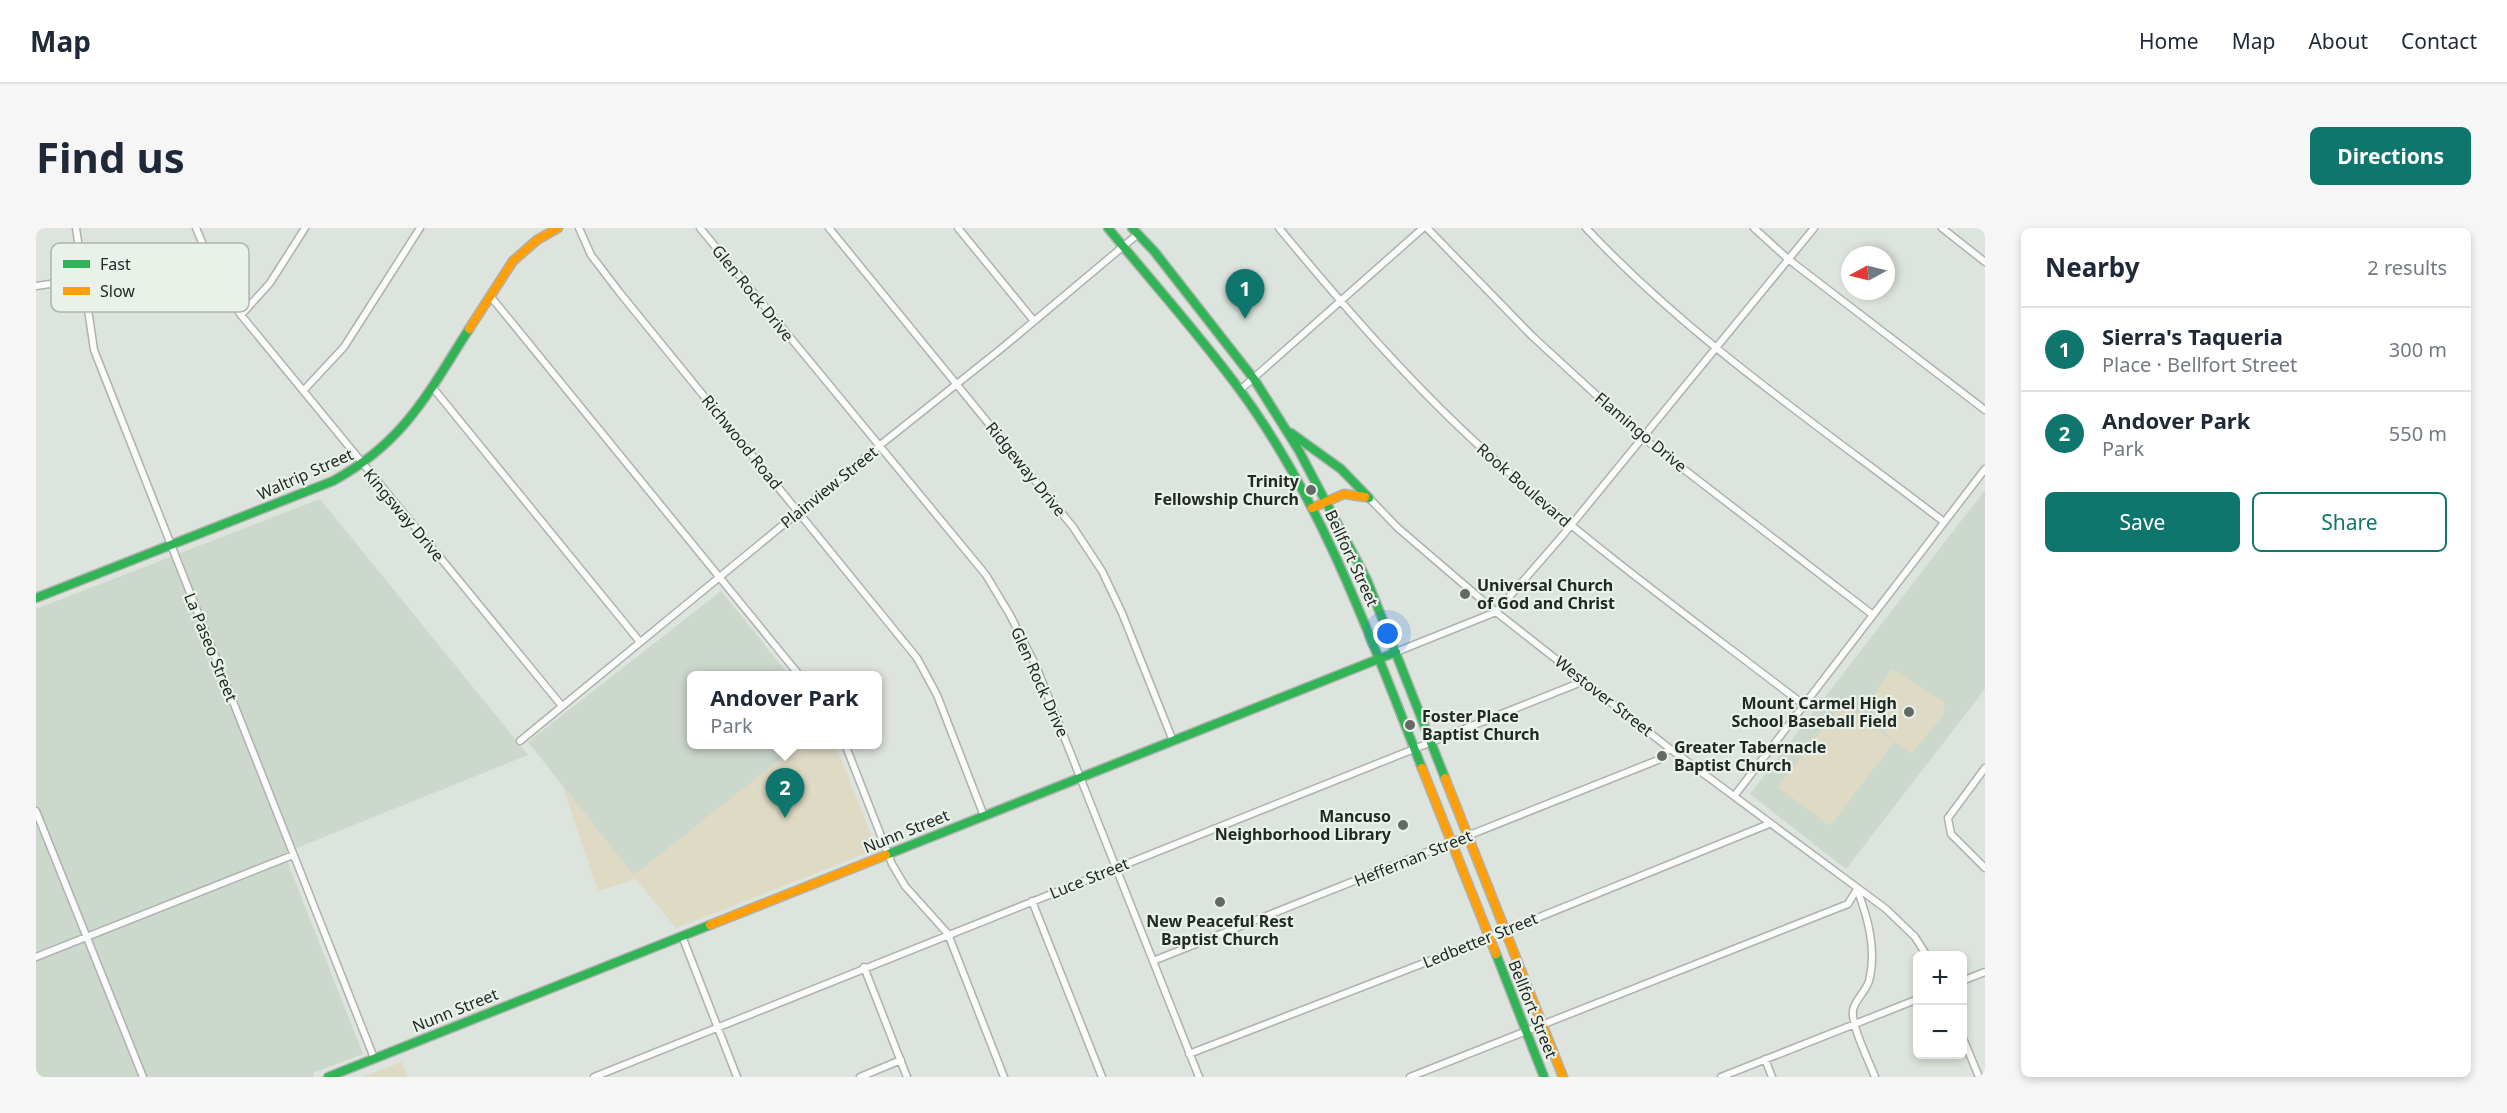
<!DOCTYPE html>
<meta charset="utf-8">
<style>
:root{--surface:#fff;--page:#f6f6f7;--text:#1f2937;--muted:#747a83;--line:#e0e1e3;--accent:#0f766e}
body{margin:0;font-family:"Noto Sans",sans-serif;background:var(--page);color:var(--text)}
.controls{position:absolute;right:18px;bottom:18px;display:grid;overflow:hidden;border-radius:9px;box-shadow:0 3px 9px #0003}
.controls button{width:54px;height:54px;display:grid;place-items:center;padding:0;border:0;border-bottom:2px solid var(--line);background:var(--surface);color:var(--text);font:30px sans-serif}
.compass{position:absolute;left:1805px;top:18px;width:54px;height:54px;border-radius:50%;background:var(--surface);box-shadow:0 3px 9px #0003;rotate:263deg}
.you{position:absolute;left:1352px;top:406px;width:21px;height:21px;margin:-15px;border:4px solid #fff;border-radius:50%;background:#1a73e8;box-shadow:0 0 0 9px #1a73e833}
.badge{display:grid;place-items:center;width:39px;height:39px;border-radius:50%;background:var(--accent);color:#fff;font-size:20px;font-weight:700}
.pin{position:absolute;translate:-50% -50px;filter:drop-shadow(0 2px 3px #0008)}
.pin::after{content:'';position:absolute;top:32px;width:21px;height:18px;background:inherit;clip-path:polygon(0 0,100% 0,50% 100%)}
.popup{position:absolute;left:651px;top:443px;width:195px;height:78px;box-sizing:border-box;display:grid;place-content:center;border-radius:9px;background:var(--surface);filter:drop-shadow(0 2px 4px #0005);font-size:20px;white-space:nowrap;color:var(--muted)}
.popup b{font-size:22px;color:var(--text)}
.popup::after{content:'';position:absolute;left:50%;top:100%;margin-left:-12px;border:12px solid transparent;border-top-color:var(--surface)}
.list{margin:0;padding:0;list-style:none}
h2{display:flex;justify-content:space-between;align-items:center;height:78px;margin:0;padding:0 24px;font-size:26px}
h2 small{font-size:20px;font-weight:400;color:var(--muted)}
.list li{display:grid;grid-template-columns:39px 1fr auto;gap:18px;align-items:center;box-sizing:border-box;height:84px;padding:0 24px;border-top:2px solid var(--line)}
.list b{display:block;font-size:22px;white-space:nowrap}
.list p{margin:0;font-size:20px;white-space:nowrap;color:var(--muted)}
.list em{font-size:20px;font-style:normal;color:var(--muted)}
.actions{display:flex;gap:12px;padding:18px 24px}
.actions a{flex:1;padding:14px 0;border:2px solid var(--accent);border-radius:9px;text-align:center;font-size:21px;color:var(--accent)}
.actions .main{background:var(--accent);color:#fff}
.map{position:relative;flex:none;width:1949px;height:849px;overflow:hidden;border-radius:9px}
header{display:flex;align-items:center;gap:36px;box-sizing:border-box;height:84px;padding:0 30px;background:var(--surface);border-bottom:2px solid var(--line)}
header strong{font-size:28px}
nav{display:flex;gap:33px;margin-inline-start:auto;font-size:21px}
.intro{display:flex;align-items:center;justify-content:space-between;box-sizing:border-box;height:144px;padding:0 36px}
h1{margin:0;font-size:42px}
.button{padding:15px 27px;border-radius:9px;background:var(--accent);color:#fff;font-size:21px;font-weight:700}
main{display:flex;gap:36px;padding:0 36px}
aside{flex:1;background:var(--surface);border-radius:9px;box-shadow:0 3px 9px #0003}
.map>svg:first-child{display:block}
.built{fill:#cdd8cd}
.green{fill:#dedac4}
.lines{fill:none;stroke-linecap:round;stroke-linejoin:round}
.street-casing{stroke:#aeb2ae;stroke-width:9}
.fast-casing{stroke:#aeb2ae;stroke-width:11}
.slow-casing{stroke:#aeb2ae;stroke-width:11}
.street{stroke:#fafbfa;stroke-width:6}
.fast{stroke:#30b455;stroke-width:8}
.slow{stroke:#ff9f0a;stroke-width:8}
.poi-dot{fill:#656965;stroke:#e8f2e8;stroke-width:2}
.labels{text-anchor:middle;stroke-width:4.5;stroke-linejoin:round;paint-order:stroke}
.street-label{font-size:16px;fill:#242825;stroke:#e8f2e8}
.poi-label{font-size:16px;font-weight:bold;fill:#242825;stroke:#e8f2e8;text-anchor:end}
.key{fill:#e8f2e8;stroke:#adb5ae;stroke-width:1.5}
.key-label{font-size:16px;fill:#242825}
</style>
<header>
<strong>Map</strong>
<nav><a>Home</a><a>Map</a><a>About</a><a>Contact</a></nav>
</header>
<div class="intro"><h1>Find us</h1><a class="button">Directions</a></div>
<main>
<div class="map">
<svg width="1949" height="849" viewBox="0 0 1949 849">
<rect width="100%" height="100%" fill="#dde3dd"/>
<!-- built -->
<path class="built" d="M1949,262V461L1810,641L1714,566Z
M284,271L492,527L248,625L327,826L277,845L278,849H0V381Z
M685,363L753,447L656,448V516L762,517L598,648L492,514Z"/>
<!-- green -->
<path class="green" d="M1856,441L1907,473L1909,480L1906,489L1876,525C1857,513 1831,497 1839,470C1841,460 1851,449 1856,441Z
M1807,474L1858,514L1794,598L1742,559Z
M762,517H799L841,621L640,700L600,651L562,663L527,559L598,647Z
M366,834L372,849H326Z"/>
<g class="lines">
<defs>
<path id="street" d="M40,0L58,122L338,830
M160,0L183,55L205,87L526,478
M543,0L555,27L584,65L881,430L901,467L948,588
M664,0L950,347L974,387L1000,438L1163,849
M793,0L1037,299L1066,343L1086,385L1137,513
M922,0L998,93
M1243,0C1310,81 1380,162 1459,232C1557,320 1664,397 1768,477
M1391,0L1496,108L1606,209L1837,387
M1550,0C1655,112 1786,200 1908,294
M1718,0L1752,31L1949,182
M1906,0L1949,34
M0,58L90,45L124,36L167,18
M455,69L764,448
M205,87L234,55L269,0
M397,160L604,414
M1204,162L1387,0
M267,163L308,119L384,0
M1333,270L1362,300L1460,384L1633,520L1850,681L1879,709L1891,728
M1360,424L1460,384L1527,307L1778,0
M484,513L843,218L966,120L1102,6
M809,516L856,636L869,658L912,706L968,849
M1949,540L1912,590L1915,606L1949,640
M1699,567L1949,241
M0,583L107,849
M1821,661C1832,690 1841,722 1833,753C1830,763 1819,772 1817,782C1815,798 1833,833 1839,849
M996,673L1066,849
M646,708L701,849
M0,729L257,627
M1117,733L1622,532L1633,520
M828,739L871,849
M1926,753L1949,744
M1926,808L1943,849
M1153,826L1432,718L1733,596
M1729,831L1736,849
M558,849L1548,453
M824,849L865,832
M1374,849L1812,676L1821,661
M1685,849L1882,771"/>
<path id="fast" d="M1072,0C1116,54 1163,106 1204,162C1287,275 1335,411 1386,540
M1096,0L1118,23L1218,151L1262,221L1331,352L1409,550
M1255,205L1305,241L1333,270
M0,370L297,253C368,214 391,167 433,101
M850,627L1360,424
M1460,726L1508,849
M292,849L674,697"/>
<path id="slow" d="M433,101L477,33L501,12L522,0
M1276,280L1308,266L1329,269
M1386,540L1460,726
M1409,550L1527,849
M674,697L850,627"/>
</defs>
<!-- street casing -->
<use href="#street" class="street-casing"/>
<!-- fast casing -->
<use href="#fast" class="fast-casing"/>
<!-- slow casing -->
<use href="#slow" class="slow-casing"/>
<!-- street -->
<use href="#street" class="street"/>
<!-- fast -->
<use href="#fast" class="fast"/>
<!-- slow -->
<use href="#slow" class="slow"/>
</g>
<!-- markers -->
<g class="poi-dot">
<circle cx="1275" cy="262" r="6"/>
<circle cx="1429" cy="366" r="6"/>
<circle cx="1873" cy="484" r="6"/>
<circle cx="1374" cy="497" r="6"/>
<circle cx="1626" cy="528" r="6"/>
<circle cx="1367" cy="597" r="6"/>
<circle cx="1184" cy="674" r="6"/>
</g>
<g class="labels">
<!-- street labels -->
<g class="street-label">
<text transform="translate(717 65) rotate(51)" y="6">Glen Rock Drive</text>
<text transform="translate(1605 204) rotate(40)" y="6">Flamingo Drive</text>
<text transform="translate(706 214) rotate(51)" y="6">Richwood Road</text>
<text transform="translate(990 241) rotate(51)" y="6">Ridgeway Drive</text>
<text transform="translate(269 246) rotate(-24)" y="6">Waltrip Street</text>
<text transform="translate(1488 257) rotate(41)" y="6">Rook Boulevard</text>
<text transform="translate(793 259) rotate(-39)" y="6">Plainview Street</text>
<text transform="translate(368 287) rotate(50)" y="6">Kingsway Drive</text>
<text transform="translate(1316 330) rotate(65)" y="6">Bellfort Street</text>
<text transform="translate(175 419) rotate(68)" y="6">La Paseo Street</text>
<text transform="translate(1004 454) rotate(66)" y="6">Glen Rock Drive</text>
<text transform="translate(1568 468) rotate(38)" y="6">Westover Street</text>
<text transform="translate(870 603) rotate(-22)" y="6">Nunn Street</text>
<text transform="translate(1377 630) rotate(-22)" y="6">Heffernan Street</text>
<text transform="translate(1053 650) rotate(-22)" y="6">Luce Street</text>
<text transform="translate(1444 712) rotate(-22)" y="6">Ledbetter Street</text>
<text transform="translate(1497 781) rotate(68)" y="6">Bellfort Street</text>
<text transform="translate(419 782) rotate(-22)" y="6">Nunn Street</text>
</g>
<!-- poi labels -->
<g class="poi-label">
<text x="1263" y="259">Trinity<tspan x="1263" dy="18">Fellowship Church</tspan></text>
<text x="1441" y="363" text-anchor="start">Universal Church<tspan x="1441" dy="18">of God and Christ</tspan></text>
<text x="1861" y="481">Mount Carmel High<tspan x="1861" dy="18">School Baseball Field</tspan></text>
<text x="1386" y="494" text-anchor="start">Foster Place<tspan x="1386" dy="18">Baptist Church</tspan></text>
<text x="1638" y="525" text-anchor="start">Greater Tabernacle<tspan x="1638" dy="18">Baptist Church</tspan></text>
<text x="1355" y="594">Mancuso<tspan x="1355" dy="18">Neighborhood Library</tspan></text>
<text x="1184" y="699" text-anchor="middle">New Peaceful Rest<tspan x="1184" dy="18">Baptist Church</tspan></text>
</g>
</g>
<!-- legend -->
<rect x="15" y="15" width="198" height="69" rx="9" class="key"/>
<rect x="27" y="32" width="27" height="8" fill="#30b455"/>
<rect x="27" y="59" width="27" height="8" fill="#ff9f0a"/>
<g class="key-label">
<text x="64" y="42">Fast</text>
<text x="64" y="69">Slow</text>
</g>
</svg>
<div class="controls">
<button>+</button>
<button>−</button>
</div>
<svg class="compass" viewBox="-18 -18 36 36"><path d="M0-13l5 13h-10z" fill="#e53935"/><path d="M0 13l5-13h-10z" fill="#747a83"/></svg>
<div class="you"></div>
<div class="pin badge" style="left:1209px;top:91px">1</div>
<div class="pin badge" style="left:749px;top:590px">2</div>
<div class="popup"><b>Andover Park</b>Park</div>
</div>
<aside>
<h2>Nearby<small>2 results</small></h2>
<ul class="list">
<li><span class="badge">1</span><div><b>Sierra's Taqueria</b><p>Place · Bellfort Street</p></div><em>300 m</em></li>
<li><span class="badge">2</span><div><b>Andover Park</b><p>Park</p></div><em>550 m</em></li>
</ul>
<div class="actions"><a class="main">Save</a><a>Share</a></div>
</aside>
</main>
